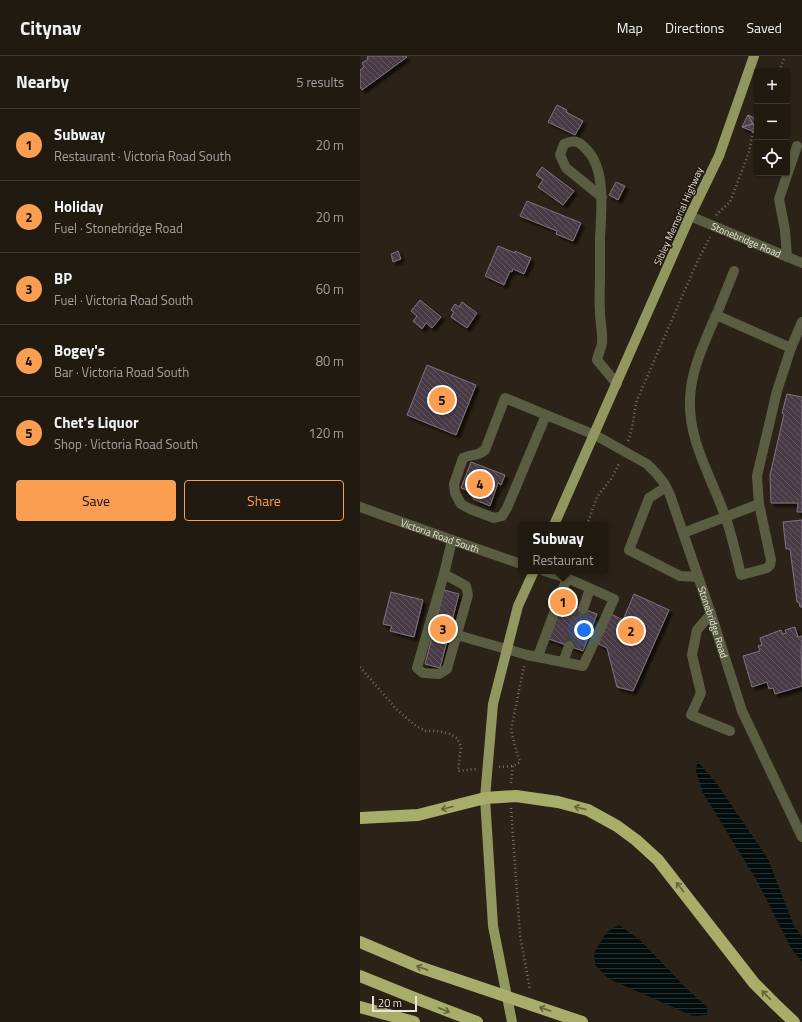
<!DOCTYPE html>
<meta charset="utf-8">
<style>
:root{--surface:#201a11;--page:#28231a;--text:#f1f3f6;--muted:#a2a19f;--line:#3d3831;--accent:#fc9e52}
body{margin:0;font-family:"Titillium Web",sans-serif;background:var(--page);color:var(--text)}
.controls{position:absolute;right:12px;top:12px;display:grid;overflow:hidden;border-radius:4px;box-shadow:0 1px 3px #0004}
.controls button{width:36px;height:36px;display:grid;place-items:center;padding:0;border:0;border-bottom:1px solid var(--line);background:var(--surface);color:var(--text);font:20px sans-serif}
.scale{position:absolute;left:12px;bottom:10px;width:45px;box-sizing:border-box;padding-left:4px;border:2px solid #e9e3dc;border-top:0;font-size:11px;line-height:14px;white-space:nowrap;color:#e9e3dc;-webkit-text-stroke:3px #21190e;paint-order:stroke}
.you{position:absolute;left:224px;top:574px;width:14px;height:14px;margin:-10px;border:3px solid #fff;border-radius:50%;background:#1a73e8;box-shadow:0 0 0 6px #1a73e833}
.badge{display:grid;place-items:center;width:26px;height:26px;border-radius:50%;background:var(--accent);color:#111;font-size:13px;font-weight:700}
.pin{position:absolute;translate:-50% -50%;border:2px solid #fff;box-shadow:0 1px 4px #0006}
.popup{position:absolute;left:158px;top:466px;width:90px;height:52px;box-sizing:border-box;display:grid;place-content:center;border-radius:4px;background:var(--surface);filter:drop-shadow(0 1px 3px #0005);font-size:13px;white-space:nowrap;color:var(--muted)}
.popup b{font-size:15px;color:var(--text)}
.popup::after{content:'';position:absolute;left:50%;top:100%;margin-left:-8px;border:8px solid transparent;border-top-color:var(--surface)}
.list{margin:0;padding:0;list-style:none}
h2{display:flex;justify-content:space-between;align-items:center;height:52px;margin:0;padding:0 16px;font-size:17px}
h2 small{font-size:13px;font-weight:400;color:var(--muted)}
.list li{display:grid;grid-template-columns:26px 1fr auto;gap:12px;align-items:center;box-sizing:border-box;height:72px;padding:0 16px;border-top:1px solid var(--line)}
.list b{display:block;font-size:15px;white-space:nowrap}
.list p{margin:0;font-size:13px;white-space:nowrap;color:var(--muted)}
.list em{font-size:13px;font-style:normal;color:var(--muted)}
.actions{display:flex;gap:8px;padding:12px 16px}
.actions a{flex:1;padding:9px 0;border:1px solid var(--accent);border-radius:4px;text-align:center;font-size:14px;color:var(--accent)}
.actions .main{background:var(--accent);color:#111}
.icon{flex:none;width:22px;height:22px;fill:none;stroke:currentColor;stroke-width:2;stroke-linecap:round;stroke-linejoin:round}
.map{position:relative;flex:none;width:442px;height:966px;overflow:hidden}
header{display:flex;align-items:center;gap:24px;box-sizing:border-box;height:56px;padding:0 20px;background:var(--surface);border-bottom:1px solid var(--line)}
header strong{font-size:19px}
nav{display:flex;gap:22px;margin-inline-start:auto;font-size:14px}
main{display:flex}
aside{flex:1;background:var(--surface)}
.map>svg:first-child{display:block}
.water{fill:url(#water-rules)}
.building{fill:url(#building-back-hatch);stroke:#81737e;filter:url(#shadow)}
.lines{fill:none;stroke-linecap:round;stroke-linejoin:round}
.minor-tunnel{stroke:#484035;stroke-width:10;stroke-dasharray:10 5;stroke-linecap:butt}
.path{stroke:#787167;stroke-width:2.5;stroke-dasharray:1 3;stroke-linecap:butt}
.minor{stroke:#5b5d43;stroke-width:10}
.major{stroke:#92965f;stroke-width:10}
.highway{stroke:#a8ad6a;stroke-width:12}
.oneway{stroke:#64633c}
.labels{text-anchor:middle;stroke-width:3;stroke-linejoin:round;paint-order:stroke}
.street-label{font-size:10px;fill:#e9e3dc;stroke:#21190e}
</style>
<header>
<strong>Citynav</strong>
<nav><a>Map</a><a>Directions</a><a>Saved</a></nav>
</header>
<main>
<aside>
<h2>Nearby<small>5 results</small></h2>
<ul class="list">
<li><span class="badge">1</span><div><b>Subway</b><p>Restaurant · Victoria Road South</p></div><em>20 m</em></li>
<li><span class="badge">2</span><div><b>Holiday</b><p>Fuel · Stonebridge Road</p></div><em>20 m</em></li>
<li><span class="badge">3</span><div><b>BP</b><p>Fuel · Victoria Road South</p></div><em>60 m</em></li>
<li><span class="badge">4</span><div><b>Bogey's</b><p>Bar · Victoria Road South</p></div><em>80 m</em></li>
<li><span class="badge">5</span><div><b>Chet's Liquor</b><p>Shop · Victoria Road South</p></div><em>120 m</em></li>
</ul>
<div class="actions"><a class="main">Save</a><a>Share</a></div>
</aside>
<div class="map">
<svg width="442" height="966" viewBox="0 0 442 966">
<defs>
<pattern id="water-rules" width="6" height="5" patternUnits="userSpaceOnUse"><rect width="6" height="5" fill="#030d0d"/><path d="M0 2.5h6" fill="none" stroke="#283030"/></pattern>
<pattern id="building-back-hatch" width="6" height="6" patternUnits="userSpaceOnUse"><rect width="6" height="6" fill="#483b45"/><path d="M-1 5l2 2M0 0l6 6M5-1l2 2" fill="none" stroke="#62575f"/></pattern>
<filter id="shadow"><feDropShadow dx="3.5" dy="3.5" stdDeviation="1" flood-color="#0009"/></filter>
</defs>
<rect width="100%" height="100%" fill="#2b2317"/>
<!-- water -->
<path class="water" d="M337,705L355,725L408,803L434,870L442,881V906L431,892L397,825L343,737L336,716Z
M259,869L280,884L327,933L347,951V959L333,960L249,923L235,909L234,897L246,877Z"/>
<!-- building -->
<path class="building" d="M9,0H46L47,1L2,34L0,31V14L4,11L2,7L8,3L7,1Z
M197,49L207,54L206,56L223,65L215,79L188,66Z
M388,59L397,63V67L393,68Z
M388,59L393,68L382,71Z
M397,67V77L393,68Z
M393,68L397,77L382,71Z
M182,111L214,135L203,149L178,131L183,124L176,119Z
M256,126L265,130L258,144L249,139Z
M167,145L221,167L213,185L196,178L197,175L160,160Z
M138,190L155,197V195L171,202L164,218L153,213L152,216L150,215L144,229L125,220Z
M38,195L41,203L33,206L31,198Z
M60,244L81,261L72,272L66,267L62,273L53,265L57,260L51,255Z
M102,246L117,257L107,272L91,261L94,256L91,254L95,248L99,251Z
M67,309L116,329L96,379L47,359Z
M427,338L442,341V456H437L438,447H411L410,419L424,358L422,357Z
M111,406L145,419L141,429L138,427L130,450L113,443L115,437L101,432Z
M442,464V551H440L439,546H437L430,493H426L423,466Z
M84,534L99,538L90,572L95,574L94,578L89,577L80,612L65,608Z
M31,536L63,544L54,581L30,575L32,570L23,568Z
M274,538L309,554L273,635L257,631L247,592L237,587L251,558L263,564Z
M199,545L237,558L223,595L186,582Z
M435,571L438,581L442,580V592L441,593L442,630L415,638L413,632L409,633L407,626L392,631L383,600L400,595L398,590L402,589L400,582L421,574L423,578L426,577L425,574Z"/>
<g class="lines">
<!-- minor-tunnel -->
<path class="minor-tunnel" d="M209,590L223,553"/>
<!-- path -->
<path class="path" d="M419,15L425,0
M356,159L370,146L372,141L389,96L394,70L397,63
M268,385C274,370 273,359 277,344L338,204L350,181
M227,469L237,441L251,423L260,406
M0,611L38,655L56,670L66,675H77L88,677L97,682L101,690L98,715L116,713
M139,711L153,710L160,706L156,694L151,674L164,610
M151,727L153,710
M151,752L160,879L170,934"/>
<!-- minor -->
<g class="minor">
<path d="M242,141L206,112L200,99L204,88C213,84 218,84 225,92C247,112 241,155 240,183C240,195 240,207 240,219C240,232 239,244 240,256C240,266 243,277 242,287C241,293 238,299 237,304L257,328"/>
<path id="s1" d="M330,160L442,207"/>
<path d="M427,201L425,174L419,143L437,90"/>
<path d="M356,260L374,215"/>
<path id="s2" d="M186,359L147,452L142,460L134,462L110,453L101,448L95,437L94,428L103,402C113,397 115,402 125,394L145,342L235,379L287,408L296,417L304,427L310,439L351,558L382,655L442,781"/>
<path d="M306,431L289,442L269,494L320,520L338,521"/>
<path d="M399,448L411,504L410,509L407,512L381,519C376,499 372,479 365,460C352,422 328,385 330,343C331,313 345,286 356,259L431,292"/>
<path id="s3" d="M0,451L92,484L161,508"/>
<path d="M323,477L399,448L397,420L417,335L431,292L442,266"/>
<path d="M84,518L106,530L108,539L87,613L79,618L63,617L57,612L84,518L92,484"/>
<path d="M223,553L230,533"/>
<path d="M351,558L337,574L332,599L341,637L331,659L370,675"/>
<path d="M97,579L167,599L223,610L254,543L207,522L184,515"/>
<path d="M178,600L207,522"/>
<path d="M203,606L209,590"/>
</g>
<!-- major -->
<path class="major" d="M194,469L330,160L359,100L394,0
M152,966L133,870L125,742L133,648L158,550L174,515"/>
<!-- highway -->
<path class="highway" d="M0,762L58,759L125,742L156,740L198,746L228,754L257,770L276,784L298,804L394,927L415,948L434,966
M0,886L59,911L222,966
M0,920L52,941L117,966
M0,951L54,966"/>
</g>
<!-- one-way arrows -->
<defs><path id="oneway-shaft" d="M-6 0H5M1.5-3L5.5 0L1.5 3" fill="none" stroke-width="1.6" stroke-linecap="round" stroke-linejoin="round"/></defs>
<g class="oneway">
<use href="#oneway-shaft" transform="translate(87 752) rotate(166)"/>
<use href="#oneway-shaft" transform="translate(220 752) rotate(-166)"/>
<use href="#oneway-shaft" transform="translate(320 831) rotate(-128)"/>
<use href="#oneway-shaft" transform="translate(62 912) rotate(-160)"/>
<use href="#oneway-shaft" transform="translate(406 939) rotate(-134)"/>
<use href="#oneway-shaft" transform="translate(185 953) rotate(-161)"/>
<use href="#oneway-shaft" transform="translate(84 954) rotate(21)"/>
</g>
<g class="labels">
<!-- street labels -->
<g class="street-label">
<text transform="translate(318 160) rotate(-66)" y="4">Sibley Memorial Highway</text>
<text dy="4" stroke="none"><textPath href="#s1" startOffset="61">Stonebridge Road</textPath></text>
<text dy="4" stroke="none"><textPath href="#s3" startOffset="85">Victoria Road South</textPath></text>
<text dy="4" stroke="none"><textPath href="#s2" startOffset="613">Stonebridge Road</textPath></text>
</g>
</g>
</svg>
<div class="controls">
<button>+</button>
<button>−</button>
<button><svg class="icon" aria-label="locate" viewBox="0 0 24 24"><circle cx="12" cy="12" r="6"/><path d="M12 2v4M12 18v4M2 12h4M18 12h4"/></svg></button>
</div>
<div class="scale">20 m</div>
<div class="you"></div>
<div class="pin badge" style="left:203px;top:546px">1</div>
<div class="popup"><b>Subway</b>Restaurant</div>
<div class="pin badge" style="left:271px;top:575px">2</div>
<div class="pin badge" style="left:83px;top:573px">3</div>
<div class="pin badge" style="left:120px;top:428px">4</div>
<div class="pin badge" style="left:82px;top:344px">5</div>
</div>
</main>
